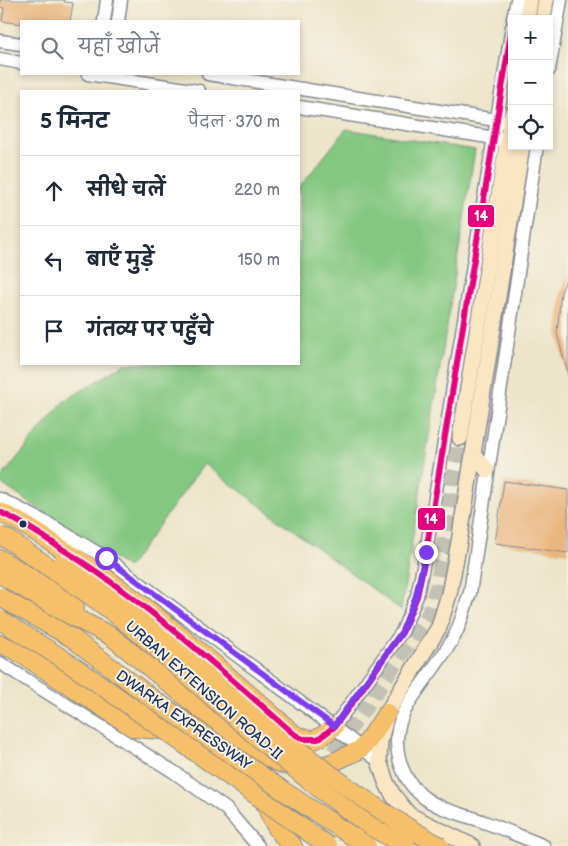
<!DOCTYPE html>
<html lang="hi">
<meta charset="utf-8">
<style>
:root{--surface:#fff;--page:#f6f6f7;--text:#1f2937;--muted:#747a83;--line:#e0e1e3}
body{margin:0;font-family:"Balsamiq Sans","Playpen Sans Deva",sans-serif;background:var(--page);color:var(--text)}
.controls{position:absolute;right:15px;top:15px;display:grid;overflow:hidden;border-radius:0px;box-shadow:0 2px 8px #0003}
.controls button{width:45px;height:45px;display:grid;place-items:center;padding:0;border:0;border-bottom:1px solid var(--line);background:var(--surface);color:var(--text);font:25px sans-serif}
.stop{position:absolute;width:15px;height:15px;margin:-11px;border:4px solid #7c3aed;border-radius:50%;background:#fff}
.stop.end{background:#7c3aed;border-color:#fff;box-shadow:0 1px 5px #0008}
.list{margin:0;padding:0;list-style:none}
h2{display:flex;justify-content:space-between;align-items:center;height:65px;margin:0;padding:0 20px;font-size:21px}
h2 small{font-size:16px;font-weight:400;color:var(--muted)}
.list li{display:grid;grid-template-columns:32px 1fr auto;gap:15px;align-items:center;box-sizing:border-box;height:70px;padding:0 20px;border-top:1px solid var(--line)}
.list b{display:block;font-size:19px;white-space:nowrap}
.list em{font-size:16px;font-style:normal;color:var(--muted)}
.icon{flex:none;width:28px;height:28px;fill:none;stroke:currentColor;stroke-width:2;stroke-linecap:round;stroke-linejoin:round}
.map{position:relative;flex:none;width:568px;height:846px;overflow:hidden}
.search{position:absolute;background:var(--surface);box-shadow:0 2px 8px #0003;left:20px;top:20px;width:280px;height:55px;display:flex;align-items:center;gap:12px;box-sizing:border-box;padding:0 18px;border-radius:0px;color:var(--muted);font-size:19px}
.panel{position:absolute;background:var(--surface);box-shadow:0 2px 8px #0003;left:20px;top:90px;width:280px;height:275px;border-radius:0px}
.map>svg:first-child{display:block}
.green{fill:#83c780;stroke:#4f7b6f}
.building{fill:#eab67f}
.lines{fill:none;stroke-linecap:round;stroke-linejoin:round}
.secondary-tunnel{stroke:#c3c1b4;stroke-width:15;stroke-dasharray:15 8;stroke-linecap:butt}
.tertiary-casing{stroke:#848a94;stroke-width:15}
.secondary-casing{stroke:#848a94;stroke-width:18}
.trunk-casing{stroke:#848a94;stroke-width:20}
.tertiary{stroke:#fff;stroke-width:12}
.secondary{stroke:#fbe6c4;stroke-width:15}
.trunk{stroke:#f6c06b;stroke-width:18}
.trunk-bridge-casing{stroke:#848a94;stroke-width:20;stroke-linecap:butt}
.trunk-bridge{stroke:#f6c06b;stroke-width:18}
.bus-1-casing{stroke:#f7f3e8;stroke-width:10}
.bus-1{stroke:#e5007d;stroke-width:6}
.route{stroke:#7c3aed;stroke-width:6}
.bus-dot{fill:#1b2f5e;stroke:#f7f3e8;stroke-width:2}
.labels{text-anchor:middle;stroke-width:4;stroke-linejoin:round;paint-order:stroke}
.street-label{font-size:15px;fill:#1b2f5e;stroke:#f7f3e8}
.line-badge{stroke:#f7f3e8;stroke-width:2}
.badge-label{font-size:14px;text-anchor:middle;font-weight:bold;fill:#fff}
</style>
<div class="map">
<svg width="568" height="846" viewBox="0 0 568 846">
<rect width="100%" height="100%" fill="#f7f3e8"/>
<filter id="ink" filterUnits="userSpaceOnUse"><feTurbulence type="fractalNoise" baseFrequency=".02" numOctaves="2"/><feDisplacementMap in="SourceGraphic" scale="10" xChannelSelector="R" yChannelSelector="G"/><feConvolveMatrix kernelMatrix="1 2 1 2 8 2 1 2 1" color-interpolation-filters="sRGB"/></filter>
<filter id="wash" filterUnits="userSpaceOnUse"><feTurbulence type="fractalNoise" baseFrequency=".0096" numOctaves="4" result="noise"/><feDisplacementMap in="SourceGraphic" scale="20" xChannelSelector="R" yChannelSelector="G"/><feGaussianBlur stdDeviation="1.12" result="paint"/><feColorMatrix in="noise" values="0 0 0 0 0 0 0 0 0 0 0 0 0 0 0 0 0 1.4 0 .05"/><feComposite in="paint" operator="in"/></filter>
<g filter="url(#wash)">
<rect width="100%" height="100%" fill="#ede5c9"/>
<!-- green -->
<path class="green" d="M346,129L475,150L401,610L204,464L128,568L0,483V479L63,402L125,364H299V188Z"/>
<g id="blocks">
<!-- building -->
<path class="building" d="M0,0H65L64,2L73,3L70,21H21V24L2,21L4,8L0,7Z
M568,275V376L557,333L561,292Z
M504,481L568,490V553L495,543Z"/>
</g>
</g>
<g filter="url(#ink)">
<use href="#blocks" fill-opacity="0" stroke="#848a94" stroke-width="1"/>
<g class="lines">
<!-- secondary-tunnel -->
<path class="secondary-tunnel" d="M292,832L294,815L301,796L371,700L428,615L437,586L460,438"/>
<defs>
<path id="tertiary" d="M513,19L517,0
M104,21L107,0
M118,21L121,0
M0,41L21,44
M0,59L21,63
M549,70L561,0
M88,74L199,91
M208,74L502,121
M299,107L501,139
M537,146L470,593C465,606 462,620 456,633C442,661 419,684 404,712C390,740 398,775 421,795C438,810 464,814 484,822C504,829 524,838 544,846
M0,499L47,523L106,558L379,761
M0,663L174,772L226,809L258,846
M334,727L402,632L417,596L426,552L512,27"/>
<path id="secondary" d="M527,19L530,0
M543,19L546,0
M460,438L512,114
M473,454L487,470
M472,846L409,815L393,795L386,782L379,761L380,741L387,713L439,627L449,594L459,542L522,146"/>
<path id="trunk" d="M0,512C21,522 40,534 59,547C144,600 219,668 294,734C314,745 319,739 334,727
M0,559L61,596L75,607
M0,574L58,609L111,636L235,737C244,753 251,770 258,787C268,809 273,830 293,846
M0,644L17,651L134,728L162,730
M237,739C274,762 301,781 344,757C350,754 357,752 362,748C371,739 379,724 387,713"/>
</defs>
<!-- tertiary casing -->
<use href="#tertiary" class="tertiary-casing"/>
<!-- secondary casing -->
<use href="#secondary" class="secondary-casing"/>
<!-- trunk casing -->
<use href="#trunk" class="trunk-casing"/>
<!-- tertiary -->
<use href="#tertiary" class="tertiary"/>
<!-- secondary -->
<use href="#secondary" class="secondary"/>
<!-- trunk -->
<use href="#trunk" class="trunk"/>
<defs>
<path id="trunk-bridge" d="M0,536L9,540C53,570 98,599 139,633C214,697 285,767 366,823C379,832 393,839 406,846
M64,560C194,650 300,770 440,846
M0,597L72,638L153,699L282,790L367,846
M0,620L60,657L102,686L328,846"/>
</defs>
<!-- trunk-bridge casing -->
<use href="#trunk-bridge" class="trunk-bridge-casing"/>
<!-- trunk-bridge -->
<use href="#trunk-bridge" class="trunk-bridge"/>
<defs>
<path id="bus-1" d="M0,512C21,522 40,534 59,547C144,600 219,668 294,734L303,739H318L334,727L355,699L402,632L417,596L426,552L512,27"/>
</defs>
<!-- bus-1 casing -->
<use href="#bus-1" class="bus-1-casing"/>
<!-- bus-1 -->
<use href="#bus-1" class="bus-1"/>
</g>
</g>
<g class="lines" filter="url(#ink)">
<!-- route -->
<path class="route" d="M106,558L334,726L402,632L416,596L426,552"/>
</g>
<!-- markers -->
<circle class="bus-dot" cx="23" cy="524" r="4.5"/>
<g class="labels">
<!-- street labels -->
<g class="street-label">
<text transform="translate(204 690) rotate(41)" y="5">URBAN EXTENSION ROAD-II</text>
<text transform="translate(184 720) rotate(35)" y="5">DWARKA EXPRESSWAY</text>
</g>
</g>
<g class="line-badge">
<rect x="467" y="204" width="28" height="24" rx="5" fill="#e5007d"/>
<rect x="417" y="507" width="29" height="24" rx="5" fill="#e5007d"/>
</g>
<g class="badge-label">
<text x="481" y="221">14</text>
<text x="431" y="524">14</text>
</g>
</svg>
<div class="controls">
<button>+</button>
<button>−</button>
<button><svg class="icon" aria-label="locate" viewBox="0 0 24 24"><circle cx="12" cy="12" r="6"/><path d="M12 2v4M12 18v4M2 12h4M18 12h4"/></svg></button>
</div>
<div class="stop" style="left:106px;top:558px"></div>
<div class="stop end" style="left:426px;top:552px"></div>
<div class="search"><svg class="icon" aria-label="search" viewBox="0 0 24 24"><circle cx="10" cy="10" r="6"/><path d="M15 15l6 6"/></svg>यहाँ खोजें</div>
<section class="panel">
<h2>5 मिनट<small>पैदल · 370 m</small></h2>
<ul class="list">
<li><svg class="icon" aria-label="ahead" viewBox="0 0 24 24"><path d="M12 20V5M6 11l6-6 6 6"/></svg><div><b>सीधे चलें</b></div><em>220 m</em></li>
<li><svg class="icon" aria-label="left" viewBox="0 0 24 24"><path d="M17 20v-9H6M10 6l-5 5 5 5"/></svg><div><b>बाएँ मुड़ें</b></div><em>150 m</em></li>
<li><svg class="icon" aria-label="arrive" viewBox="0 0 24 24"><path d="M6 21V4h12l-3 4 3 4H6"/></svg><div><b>गंतव्य पर पहुँचे</b></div></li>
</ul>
</section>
</div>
